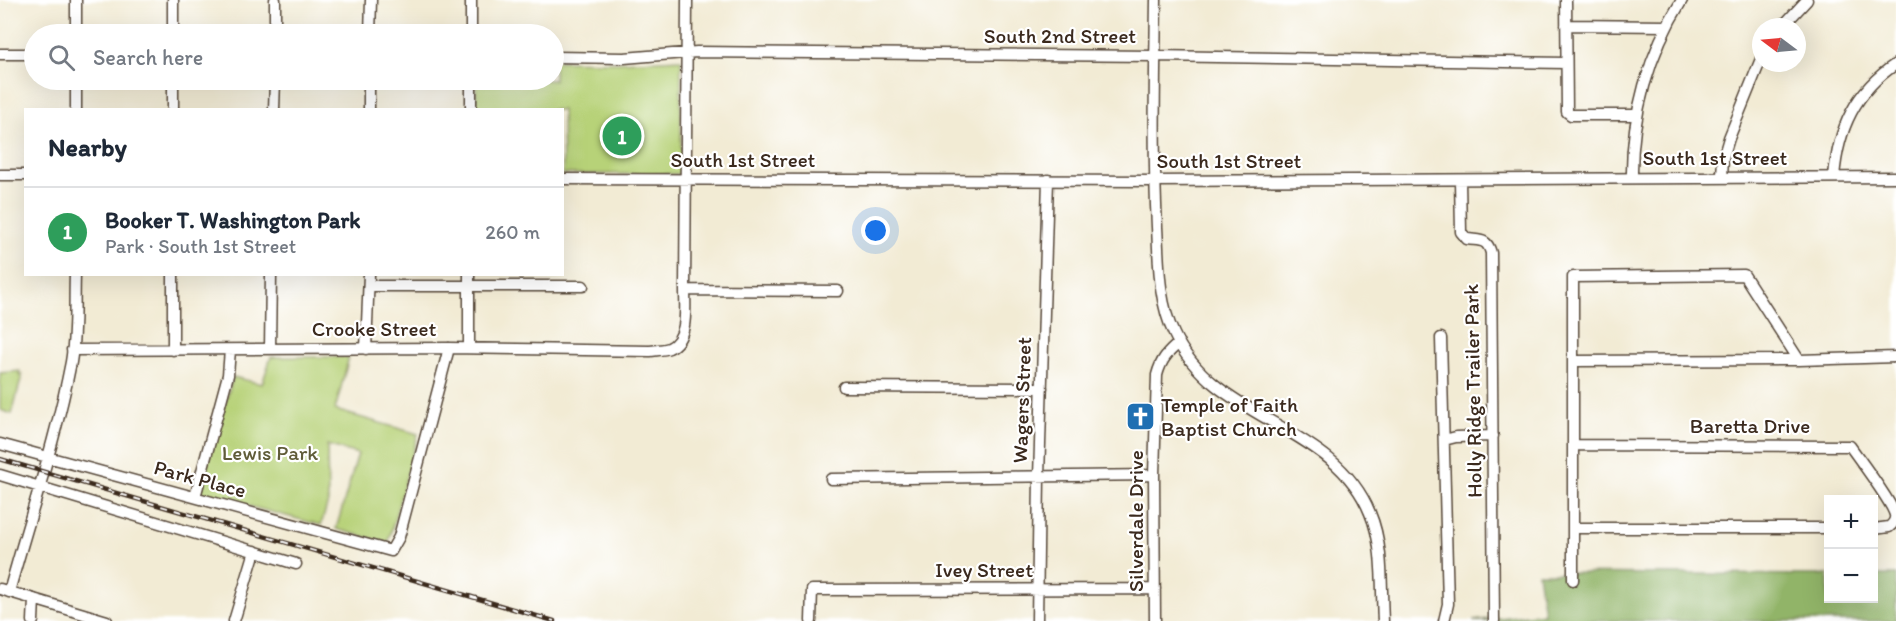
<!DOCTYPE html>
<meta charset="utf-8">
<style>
:root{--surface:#fff;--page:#f2f2f3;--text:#1f2937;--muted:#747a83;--line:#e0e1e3;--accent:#2563eb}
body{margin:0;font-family:Itim,sans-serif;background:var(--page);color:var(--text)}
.controls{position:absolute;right:18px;bottom:18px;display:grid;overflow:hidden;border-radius:0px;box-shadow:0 6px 24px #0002}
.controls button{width:54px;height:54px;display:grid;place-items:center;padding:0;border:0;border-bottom:2px solid var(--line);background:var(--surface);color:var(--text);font:30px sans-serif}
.compass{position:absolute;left:1752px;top:18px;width:54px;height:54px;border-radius:50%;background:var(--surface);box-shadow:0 6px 24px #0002;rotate:286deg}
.you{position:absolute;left:876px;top:231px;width:21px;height:21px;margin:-15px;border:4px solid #fff;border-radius:50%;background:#1a73e8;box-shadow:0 0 0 9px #1a73e833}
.badge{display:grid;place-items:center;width:39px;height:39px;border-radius:50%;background:var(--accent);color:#fff;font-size:20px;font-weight:700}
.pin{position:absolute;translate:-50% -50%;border:3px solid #fff;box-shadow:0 2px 6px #0006}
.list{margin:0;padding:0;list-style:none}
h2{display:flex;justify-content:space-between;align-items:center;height:78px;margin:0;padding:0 24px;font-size:26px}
h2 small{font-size:20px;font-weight:400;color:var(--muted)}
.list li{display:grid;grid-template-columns:39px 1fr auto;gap:18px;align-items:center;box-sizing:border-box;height:90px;padding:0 24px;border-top:2px solid var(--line)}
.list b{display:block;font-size:22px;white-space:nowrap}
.list p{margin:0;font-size:20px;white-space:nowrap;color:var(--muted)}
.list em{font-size:20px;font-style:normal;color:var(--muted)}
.icon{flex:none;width:33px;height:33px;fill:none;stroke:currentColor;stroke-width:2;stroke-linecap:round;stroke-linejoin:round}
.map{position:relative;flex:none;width:1896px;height:621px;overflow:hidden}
.search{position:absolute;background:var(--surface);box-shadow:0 6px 24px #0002;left:24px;top:24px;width:540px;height:66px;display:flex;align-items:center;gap:15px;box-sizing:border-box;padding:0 21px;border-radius:33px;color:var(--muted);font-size:22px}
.panel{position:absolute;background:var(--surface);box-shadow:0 6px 24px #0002;left:24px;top:108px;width:540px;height:168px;border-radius:0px}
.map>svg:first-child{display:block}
.green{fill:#b7d278;stroke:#797e4b;stroke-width:1.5}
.forest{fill:#91b468;stroke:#666f43;stroke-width:1.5}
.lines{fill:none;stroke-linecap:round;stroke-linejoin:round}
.minor-casing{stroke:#564739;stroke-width:13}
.minor{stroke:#fff;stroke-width:10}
.rail-casing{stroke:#3b2a1e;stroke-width:4.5}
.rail{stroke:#fff;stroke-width:2;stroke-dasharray:7;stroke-linecap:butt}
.labels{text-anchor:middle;stroke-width:4.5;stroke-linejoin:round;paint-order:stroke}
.street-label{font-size:21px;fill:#3b2a1e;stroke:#fff}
.poi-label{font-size:21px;fill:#3b2a1e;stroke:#fff;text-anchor:start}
.park-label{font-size:21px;fill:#605c39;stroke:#fff}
</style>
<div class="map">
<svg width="1896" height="621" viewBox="0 0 1896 621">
<rect width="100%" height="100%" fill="#fff"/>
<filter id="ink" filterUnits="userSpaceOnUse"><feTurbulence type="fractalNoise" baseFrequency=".0167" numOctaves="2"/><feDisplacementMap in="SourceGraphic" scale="12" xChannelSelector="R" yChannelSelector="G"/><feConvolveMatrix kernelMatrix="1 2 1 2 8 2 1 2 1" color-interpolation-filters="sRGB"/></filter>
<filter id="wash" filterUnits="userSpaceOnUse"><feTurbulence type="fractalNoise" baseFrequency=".008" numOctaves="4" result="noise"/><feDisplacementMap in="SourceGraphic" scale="24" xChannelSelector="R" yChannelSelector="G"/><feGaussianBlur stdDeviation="1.35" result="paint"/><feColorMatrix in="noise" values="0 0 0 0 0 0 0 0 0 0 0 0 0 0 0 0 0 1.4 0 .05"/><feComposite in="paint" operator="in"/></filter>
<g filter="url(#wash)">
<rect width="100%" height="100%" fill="#f2ebd4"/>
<!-- green -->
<path class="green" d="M681,59V171L679,174H563L562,110H476V80H554V61L617,62Z
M271,357H349L335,410L418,434L388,543L336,529L358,454L327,445L328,502L321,525L199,493L233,377L262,384Z
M20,371L19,375H22L12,414L0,410V373Z"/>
<!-- forest -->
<path class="forest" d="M1538,573L1828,575V598H1874V575H1896V621H1473L1544,613Z"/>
</g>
<g filter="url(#ink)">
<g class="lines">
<defs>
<path id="minor" d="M173,0V34
M1156,0C1155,76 1153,151 1157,227C1159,262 1158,301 1174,334C1215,422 1334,423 1370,513C1384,546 1381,586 1383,621
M1566,0L1567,112L1571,115H1637
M1566,25L1667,26
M1782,27L1807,0
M76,34V0
M275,34V0
M370,34L371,0
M471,34V0
M0,54H34
M554,57L624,58L697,52L1155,56L1566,63
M76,80V110
M173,80V110
M274,110L275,80
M369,110V80
M471,110V80
M0,175H26
M1722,177L1723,158L1729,138L1761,59
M1834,177C1838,129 1855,91 1896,64
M1632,178C1631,116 1649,52 1682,0
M562,179L1155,181L1896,177
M1460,180L1461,232L1467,239C1480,241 1487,238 1491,253L1494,621
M369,286H583
M685,290L838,291
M1441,338L1448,604L1444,621
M469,348V274
M270,349L271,274
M366,349L369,274
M72,350L449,348L650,351C656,350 664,350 669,348C689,339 685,308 685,290L687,0
M173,350V274
M1574,361L1799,360L1896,357
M844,387L1042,388
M1444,440L1456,437L1493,436
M0,444L391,551L399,537L449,348
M1573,445L1850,446C1859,459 1892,502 1895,515C1896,520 1893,524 1889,527L1874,529
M0,475L296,564
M831,479L1154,475
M195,497L228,375L230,350
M1574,528H1828
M1573,580V277L1744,275L1799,360
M0,589L107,621
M9,592C30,515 56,440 71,362C76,333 74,303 75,274
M33,621L34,599
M234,621L255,551
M811,621L812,590L1155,589
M1037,621L1039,477L1048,180
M1155,621L1154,475L1157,375C1161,360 1167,353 1179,343"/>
</defs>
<!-- minor casing -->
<use href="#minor" class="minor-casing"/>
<!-- minor -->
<use href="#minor" class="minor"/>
<defs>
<path id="rail" d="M0,459L554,621"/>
</defs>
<!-- rail casing -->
<use href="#rail" class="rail-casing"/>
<!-- rail -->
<use href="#rail" class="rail"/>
</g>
</g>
<!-- icons -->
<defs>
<symbol id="church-square" viewBox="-11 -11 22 22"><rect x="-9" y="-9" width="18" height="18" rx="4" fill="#1f6fb2" stroke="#fff"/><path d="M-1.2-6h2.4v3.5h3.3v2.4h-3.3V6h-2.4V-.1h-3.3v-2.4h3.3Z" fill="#fff"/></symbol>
</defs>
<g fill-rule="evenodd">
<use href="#church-square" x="1124" y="400" width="33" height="33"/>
</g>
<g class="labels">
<!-- street labels -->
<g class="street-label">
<text x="1060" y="43">South 2nd Street</text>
<text x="1715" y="165">South 1st Street</text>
<text x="743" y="167">South 1st Street</text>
<text x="1229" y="168">South 1st Street</text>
<text x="374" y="336">Crooke Street</text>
<text transform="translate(1473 391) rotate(-91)" y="7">Holly Ridge Trailer Park</text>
<text transform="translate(1022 400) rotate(-88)" y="7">Wagers Street</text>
<text x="1750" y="433">Baretta Drive</text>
<text transform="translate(200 479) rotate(15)" y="7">Park Place</text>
<text transform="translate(1136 521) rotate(-90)" y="7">Silverdale Drive</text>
<text x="984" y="577">Ivey Street</text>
</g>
<!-- poi labels -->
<g class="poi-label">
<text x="1161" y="412">Temple of Faith<tspan x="1161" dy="24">Baptist Church</tspan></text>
</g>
<!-- park labels -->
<g class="park-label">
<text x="270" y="460">Lewis Park</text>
</g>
</g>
</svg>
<div class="controls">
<button>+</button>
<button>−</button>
</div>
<svg class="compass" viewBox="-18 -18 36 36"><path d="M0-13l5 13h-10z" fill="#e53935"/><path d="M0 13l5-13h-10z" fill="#747a83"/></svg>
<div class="you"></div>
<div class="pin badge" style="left:622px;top:136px;background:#2e9e5b">1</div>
<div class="search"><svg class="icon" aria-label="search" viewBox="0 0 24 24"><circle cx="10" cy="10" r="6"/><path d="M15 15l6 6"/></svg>Search here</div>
<section class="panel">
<h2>Nearby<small></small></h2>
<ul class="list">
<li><span class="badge" style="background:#2e9e5b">1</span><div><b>Booker T. Washington Park</b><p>Park · South 1st Street</p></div><em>260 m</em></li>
</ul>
</section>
</div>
